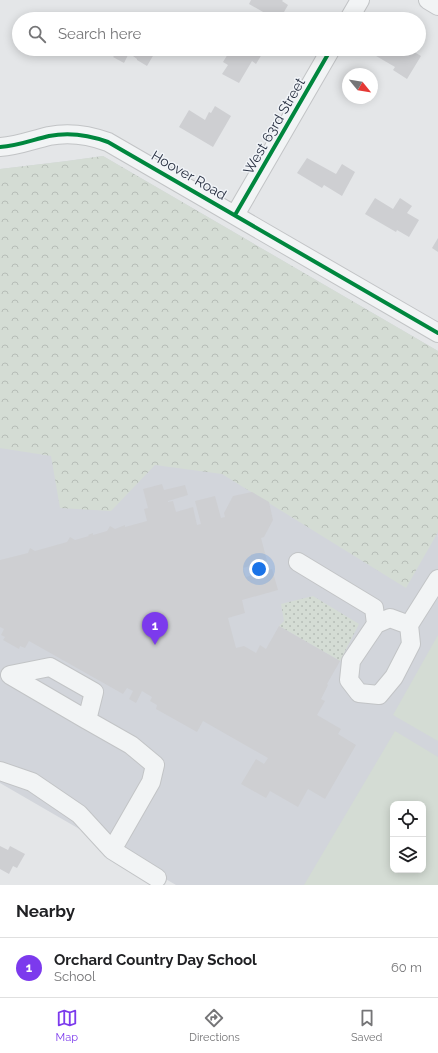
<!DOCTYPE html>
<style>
:root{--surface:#fff;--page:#f2f2f2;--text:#202124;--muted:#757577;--line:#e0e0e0;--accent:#7c3aed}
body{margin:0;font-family:Raleway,sans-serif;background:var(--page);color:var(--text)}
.controls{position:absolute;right:12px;bottom:12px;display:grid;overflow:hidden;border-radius:8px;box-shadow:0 2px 10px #0003}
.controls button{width:36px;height:36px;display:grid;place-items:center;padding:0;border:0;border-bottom:1px solid var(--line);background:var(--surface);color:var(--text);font:20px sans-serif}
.compass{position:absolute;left:342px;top:68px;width:36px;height:36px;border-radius:50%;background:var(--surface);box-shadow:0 2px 10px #0003;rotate:120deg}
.you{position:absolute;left:259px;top:569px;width:14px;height:14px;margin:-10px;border:3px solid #fff;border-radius:50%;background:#1a73e8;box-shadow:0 0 0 6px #1a73e833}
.badge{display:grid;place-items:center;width:26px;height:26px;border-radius:50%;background:var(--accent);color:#fff;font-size:13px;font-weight:700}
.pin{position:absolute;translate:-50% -33px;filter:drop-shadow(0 1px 2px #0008)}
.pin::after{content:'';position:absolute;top:21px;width:14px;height:12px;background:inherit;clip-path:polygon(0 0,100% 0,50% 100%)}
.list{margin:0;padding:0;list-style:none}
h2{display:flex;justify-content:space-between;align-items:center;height:52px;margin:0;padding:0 16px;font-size:17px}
h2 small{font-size:13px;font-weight:400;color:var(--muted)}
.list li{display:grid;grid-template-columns:26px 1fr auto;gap:12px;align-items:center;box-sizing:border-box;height:60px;padding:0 16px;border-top:1px solid var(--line)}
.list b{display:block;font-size:15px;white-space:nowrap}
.list p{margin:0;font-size:13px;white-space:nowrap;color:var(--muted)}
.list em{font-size:13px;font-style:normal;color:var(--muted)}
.icon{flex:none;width:22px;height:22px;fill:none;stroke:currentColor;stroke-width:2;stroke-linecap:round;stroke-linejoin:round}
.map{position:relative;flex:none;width:438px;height:885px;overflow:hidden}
.search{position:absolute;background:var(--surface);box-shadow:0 2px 10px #0003;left:12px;right:12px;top:12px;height:44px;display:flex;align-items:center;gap:10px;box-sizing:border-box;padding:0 14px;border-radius:22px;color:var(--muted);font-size:15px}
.sheet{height:112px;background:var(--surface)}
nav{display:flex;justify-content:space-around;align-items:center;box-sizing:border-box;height:56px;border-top:1px solid var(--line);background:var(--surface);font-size:11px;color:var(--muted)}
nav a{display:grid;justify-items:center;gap:2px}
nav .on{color:var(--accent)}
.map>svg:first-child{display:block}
.built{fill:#d2d5db;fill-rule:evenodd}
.forest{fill:url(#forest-crowns)}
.park{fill:url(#park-dots)}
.pitch{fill:#d4dcd4;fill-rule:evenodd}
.building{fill:#cecfd2}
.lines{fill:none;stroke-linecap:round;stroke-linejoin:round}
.minor-casing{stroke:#c2c4c6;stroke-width:20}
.minor{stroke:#f2f4f5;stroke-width:18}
.cycleway-casing{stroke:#f1f4f8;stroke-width:6}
.cycleway{stroke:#00873e;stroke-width:4}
.labels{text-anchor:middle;stroke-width:3;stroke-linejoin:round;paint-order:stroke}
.street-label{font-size:14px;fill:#293142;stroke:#f1f4f8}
</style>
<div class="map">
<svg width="438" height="885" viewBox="0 0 438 885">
<defs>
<pattern id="forest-crowns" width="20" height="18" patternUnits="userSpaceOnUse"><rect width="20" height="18" fill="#d4dcd4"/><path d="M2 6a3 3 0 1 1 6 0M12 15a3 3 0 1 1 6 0" fill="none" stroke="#b6bdb7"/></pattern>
<pattern id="park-dots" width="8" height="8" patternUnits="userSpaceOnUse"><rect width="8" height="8" fill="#d4dcd4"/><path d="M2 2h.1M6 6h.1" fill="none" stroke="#b6bdb7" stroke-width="1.8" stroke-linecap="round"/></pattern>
</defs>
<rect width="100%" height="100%" fill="#e4e6e8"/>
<!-- built -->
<path class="built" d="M103,156L438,351V885H176L0,783V169L67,161ZM393,804H423V870H393Z"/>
<!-- forest -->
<path class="forest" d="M103,156L438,351V532L406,588L222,474L155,465L111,511L60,508L51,456L0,448V169L67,161Z"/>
<!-- park -->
<path class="park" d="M313,596L359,624L340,661L279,626L284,621L281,604Z"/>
<!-- pitch -->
<path class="pitch" d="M438,635V741L393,715Z
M395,731L438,757V885H304ZM393,804H423V870H393Z"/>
<!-- building -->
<path class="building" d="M251,0H283L282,1L288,5L280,19L272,14L270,16L249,4Z
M42,49H58V56H42Z
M113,49H157L147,66L137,60V59L129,53L124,63L113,57L114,56L110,53Z
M231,49H265L256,64L252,61L239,83L222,74L228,65L223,62Z
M373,49H403L407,51L409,49L421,56L407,79L393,70L395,67L371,53Z
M215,106L231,116L213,147L179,127L189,110L205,120L209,112L211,113Z
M307,158L336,174L342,164L355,172L342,196L324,185L322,188L297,173Z
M375,198L393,209L400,198L412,206L407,213L419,220L409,237L397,230L396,232L365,214Z
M438,238V252L432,248Z
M162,484L164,490L185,485L188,495L168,501V502L173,501L176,512L193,507L197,525L201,524L195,501L215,496L221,518L225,517L224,513L233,496L252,492L269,502L273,520L264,537L261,538L267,561L243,568L246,577L272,569L278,590L242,600L245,613L228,618L236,648L244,646L256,653L260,645L266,649L279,626L340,661L327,684L328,685L321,699L325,701L317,715L341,729L338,734L356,745L325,799L308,789L298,807L270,791L266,798L241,784L256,759L264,764L268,758L203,721L197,732L156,709L157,705L150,701L152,697L142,691L136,703L129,699L133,691L127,688L123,694L29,641L25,648L20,646L19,649L3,640L5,637L1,635L4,629L0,627V560L28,553L30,548L35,551L67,542L70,537L75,540L89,536L88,535L93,533V535L107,531L110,526L115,529L125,525V527L147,521L144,509L148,508L143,489Z
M0,846L8,850L10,846L25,854L17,868L13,866L9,874L0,869Z"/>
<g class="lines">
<defs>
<path id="minor" d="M428,0L438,6
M349,19L360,0
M0,147C18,146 32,140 49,136C69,132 89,135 108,142L438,333
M235,215L331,49
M298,562L374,608L376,624L351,661L349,680L359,693L379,695L394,677L411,644L409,625L438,579
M376,624L390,618L409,625
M87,720L10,675L50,667L94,692L87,720L131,745L155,765L151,782L112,850L157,878
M0,771L32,782L79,814L112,850"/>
</defs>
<!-- minor casing -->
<use href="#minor" class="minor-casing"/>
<!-- minor -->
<use href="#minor" class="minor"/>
<defs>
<path id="cycleway" d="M0,147C18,146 32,140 49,136C69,132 89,135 108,142L438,333
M235,215L331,49"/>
</defs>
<!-- cycleway casing -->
<use href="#cycleway" class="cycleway-casing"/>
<!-- cycleway -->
<use href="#cycleway" class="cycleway"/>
</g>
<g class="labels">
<!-- street labels -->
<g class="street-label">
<text transform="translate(274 126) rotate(-60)" y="5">West 63rd Street</text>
<text transform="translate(189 175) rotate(30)" y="5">Hoover Road</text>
</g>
</g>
</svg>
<div class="controls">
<button><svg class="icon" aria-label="locate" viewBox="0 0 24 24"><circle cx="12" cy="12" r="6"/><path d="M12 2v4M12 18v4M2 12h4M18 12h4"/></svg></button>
<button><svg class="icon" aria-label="layers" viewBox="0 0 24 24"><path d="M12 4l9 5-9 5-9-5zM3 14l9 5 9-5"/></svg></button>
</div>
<svg class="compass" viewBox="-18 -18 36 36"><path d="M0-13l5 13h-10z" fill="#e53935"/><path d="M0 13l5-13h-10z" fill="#757577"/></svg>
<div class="you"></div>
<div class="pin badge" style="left:155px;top:645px">1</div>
<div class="search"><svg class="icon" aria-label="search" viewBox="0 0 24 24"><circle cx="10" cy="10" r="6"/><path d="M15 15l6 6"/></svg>Search here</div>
</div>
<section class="sheet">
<h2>Nearby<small></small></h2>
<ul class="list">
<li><span class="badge">1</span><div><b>Orchard Country Day School</b><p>School</p></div><em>60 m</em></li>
</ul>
</section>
<nav>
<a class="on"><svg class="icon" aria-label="map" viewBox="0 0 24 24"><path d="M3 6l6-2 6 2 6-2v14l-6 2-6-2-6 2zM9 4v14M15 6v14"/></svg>Map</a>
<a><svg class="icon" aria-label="directions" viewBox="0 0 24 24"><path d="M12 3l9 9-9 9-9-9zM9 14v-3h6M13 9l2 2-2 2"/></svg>Directions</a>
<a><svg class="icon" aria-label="saved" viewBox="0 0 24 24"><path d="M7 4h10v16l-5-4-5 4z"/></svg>Saved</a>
</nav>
